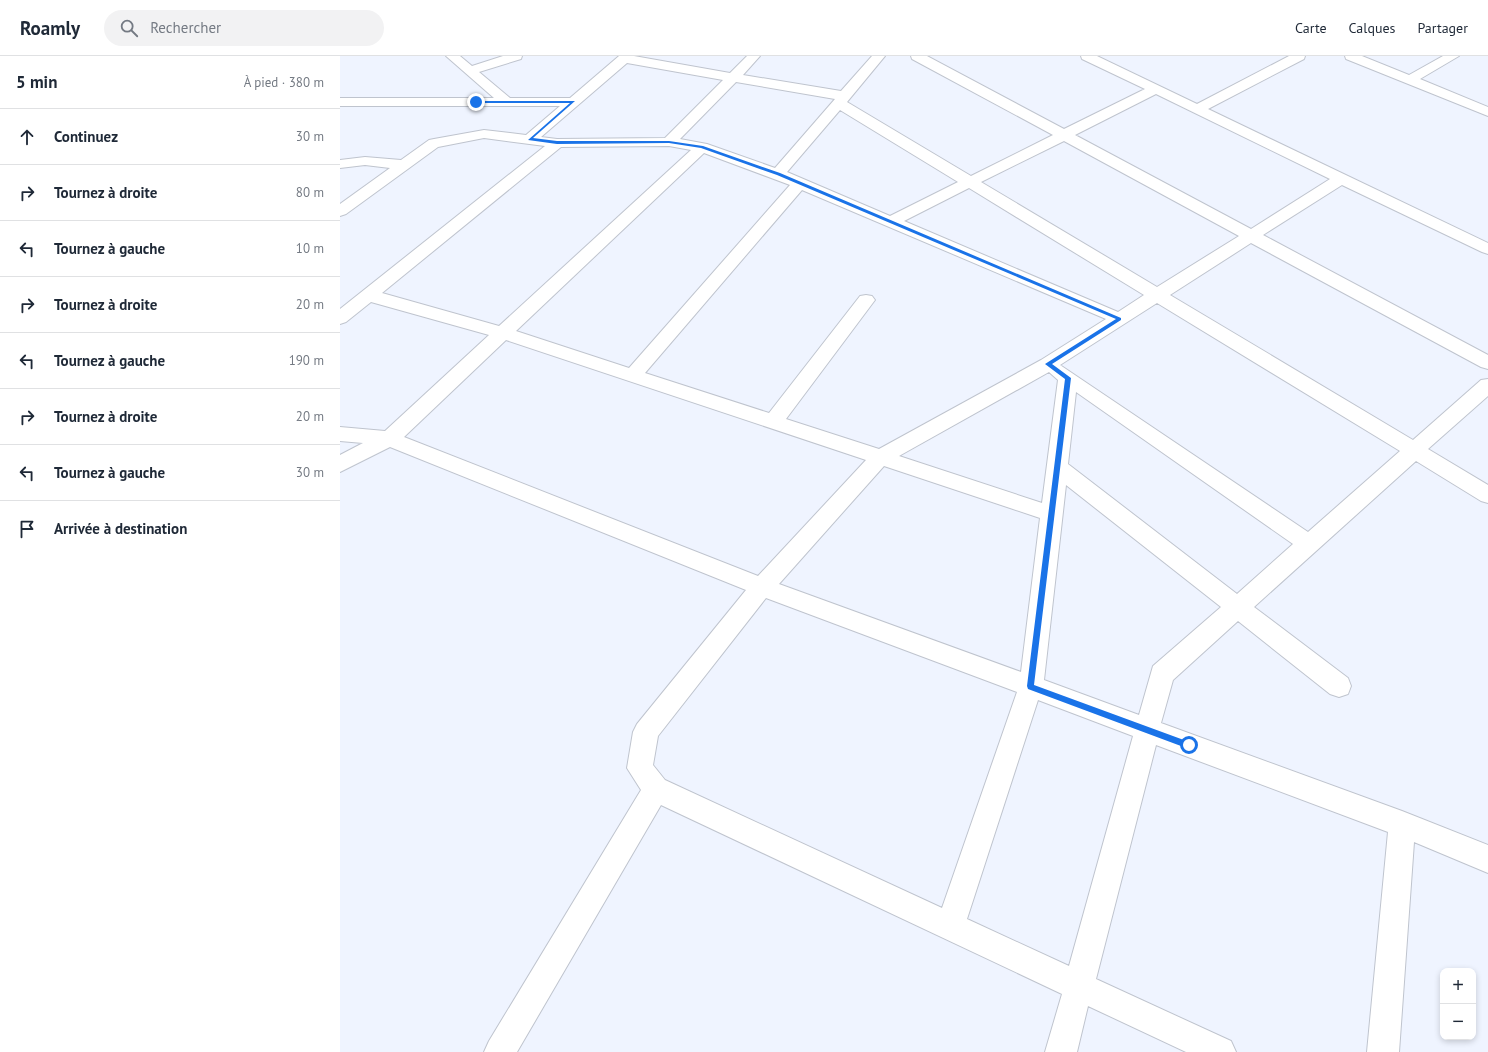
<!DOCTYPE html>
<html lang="fr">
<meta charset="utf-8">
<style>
:root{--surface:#fff;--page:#f2f2f3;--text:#1f2937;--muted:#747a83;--line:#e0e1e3}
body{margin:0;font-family:"PT Sans",sans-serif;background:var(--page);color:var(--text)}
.controls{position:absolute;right:12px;bottom:12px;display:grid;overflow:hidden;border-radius:8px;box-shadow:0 2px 6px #0003}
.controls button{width:36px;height:36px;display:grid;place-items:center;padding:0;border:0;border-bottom:1px solid var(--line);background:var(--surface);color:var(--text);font:20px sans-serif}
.stop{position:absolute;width:12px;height:12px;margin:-9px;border:3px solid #1a73e8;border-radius:50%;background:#fff}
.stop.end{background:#1a73e8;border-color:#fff;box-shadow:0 1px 4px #0008}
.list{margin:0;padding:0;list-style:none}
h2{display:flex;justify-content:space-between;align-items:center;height:52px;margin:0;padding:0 16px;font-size:17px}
h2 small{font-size:13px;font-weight:400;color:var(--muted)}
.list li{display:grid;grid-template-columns:26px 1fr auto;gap:12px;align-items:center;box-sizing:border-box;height:56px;padding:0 16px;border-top:1px solid var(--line)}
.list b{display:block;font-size:15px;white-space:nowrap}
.list em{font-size:13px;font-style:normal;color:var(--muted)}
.icon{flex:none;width:22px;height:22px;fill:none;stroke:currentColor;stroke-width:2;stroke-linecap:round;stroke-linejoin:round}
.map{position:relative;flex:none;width:1148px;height:996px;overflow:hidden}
header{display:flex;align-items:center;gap:24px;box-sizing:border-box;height:56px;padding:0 20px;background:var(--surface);border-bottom:1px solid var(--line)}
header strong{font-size:19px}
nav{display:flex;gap:22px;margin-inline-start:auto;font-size:14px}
.search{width:280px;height:36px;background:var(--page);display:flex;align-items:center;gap:10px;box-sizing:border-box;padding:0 14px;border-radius:22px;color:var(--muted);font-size:15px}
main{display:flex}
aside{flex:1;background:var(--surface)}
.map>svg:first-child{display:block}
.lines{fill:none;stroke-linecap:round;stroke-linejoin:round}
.minor-casing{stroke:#bfc4ce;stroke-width:2}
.minor{fill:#fff;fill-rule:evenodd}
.route{fill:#1a73e8}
</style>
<header>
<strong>Roamly</strong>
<div class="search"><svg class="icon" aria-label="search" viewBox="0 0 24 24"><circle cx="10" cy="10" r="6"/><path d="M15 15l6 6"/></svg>Rechercher</div>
<nav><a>Carte</a><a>Calques</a><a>Partager</a></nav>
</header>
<main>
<aside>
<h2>5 min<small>À pied · 380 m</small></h2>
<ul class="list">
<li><svg class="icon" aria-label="ahead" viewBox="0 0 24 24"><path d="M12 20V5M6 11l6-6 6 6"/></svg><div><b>Continuez</b></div><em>30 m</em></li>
<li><svg class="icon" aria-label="right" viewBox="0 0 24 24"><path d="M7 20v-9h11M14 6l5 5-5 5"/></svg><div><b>Tournez à droite</b></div><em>80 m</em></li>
<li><svg class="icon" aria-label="left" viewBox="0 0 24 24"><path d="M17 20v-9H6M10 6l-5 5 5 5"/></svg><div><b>Tournez à gauche</b></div><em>10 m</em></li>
<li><svg class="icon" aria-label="right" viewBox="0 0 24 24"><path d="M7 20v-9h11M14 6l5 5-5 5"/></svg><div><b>Tournez à droite</b></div><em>20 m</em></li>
<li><svg class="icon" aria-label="left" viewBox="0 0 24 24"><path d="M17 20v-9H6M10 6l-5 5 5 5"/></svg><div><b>Tournez à gauche</b></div><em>190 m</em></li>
<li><svg class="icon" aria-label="right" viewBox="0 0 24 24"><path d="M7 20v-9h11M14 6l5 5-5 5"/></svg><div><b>Tournez à droite</b></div><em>20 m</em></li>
<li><svg class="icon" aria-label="left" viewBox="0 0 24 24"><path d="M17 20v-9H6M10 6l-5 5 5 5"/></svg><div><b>Tournez à gauche</b></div><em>30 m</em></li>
<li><svg class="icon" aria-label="arrive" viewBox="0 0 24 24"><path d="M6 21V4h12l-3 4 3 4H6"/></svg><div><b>Arrivée à destination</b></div></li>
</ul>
</aside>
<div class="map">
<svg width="1148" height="996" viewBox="0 0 1148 996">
<rect width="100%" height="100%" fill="#eff4ff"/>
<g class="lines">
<defs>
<path id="minor" d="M106,0H120L132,10L163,0H182L181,3L139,16L170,42H230L279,0H294L390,17L407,0H420L403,19L501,35L532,0H545L507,46L631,120L713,79L572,3L571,0H587L724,73L805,33L742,3L741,0H757L857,48L949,0H965L964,3L868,53L1148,187V198L1142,196L1002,129L923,179L1148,299V313L1141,311L911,187L830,239L1073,384L1141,324L1148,323V340L1088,393L1148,429V447L1141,445L1076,405L914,551L1008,622L1011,630L1008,638L999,641L990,638L898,565L833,624L821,667L1062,755L1148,789V817L1074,786L1059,996H1027L1048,776L816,689L756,923L891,985L896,996H846L748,950L737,996H705L722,938L321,749L177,996H144L149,985L301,734L287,712L293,676L297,668L406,534L50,391L0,416V399L23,387L0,385V371L45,375L149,279L31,246L6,266L0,268V253L205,90L144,82L98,91L6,158L0,160V148L50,112L25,109L0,112V104L25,101L61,104L89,84L94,83L144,74L186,79L220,50H0V42H154ZM287,7L383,24L325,82L217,83L201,81ZM396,26L495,43L435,112L367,88L340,83ZM816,38L990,123L911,173L735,79ZM500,54L618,126L550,160L447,116ZM724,85L899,180L817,231L641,126ZM329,90L351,94L159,270L42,237L221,91ZM364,97L450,129L289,312L176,275ZM629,132L804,239L778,256L564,165ZM462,134L766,263L701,304L539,393L446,363L532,248L535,244L532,240L526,239L520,240L429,357L305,317ZM817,247L1060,395L968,476L720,309ZM166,284L526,404L418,520L64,381ZM709,316L718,324L702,447L559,400ZM736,336L953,488L897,538L728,408ZM544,410L700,462L681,616L439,528ZM726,429L881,551L813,610L799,659L704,624ZM426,542L677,636L602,852L325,724L313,709L318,680ZM698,644L793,680L729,910L627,863Z
M1005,0H1022L1069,19L1103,0H1119L1080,23L1148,51V60L1006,3Z"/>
</defs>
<!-- minor casing -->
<use href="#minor" class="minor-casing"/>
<!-- minor -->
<use href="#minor" class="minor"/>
</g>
<!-- route -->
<path class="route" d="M136,45H235L193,82L217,85H329L363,90L440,117L781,262V264L712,308L731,322L694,629L852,687V692L849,693L688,633L687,630L725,323L705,308L776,263L437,119L361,92L329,87L217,88L188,84L230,47H135Z"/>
</svg>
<div class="controls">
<button>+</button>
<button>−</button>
</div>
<div class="stop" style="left:849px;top:689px"></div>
<div class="stop end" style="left:136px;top:46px"></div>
</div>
</main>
